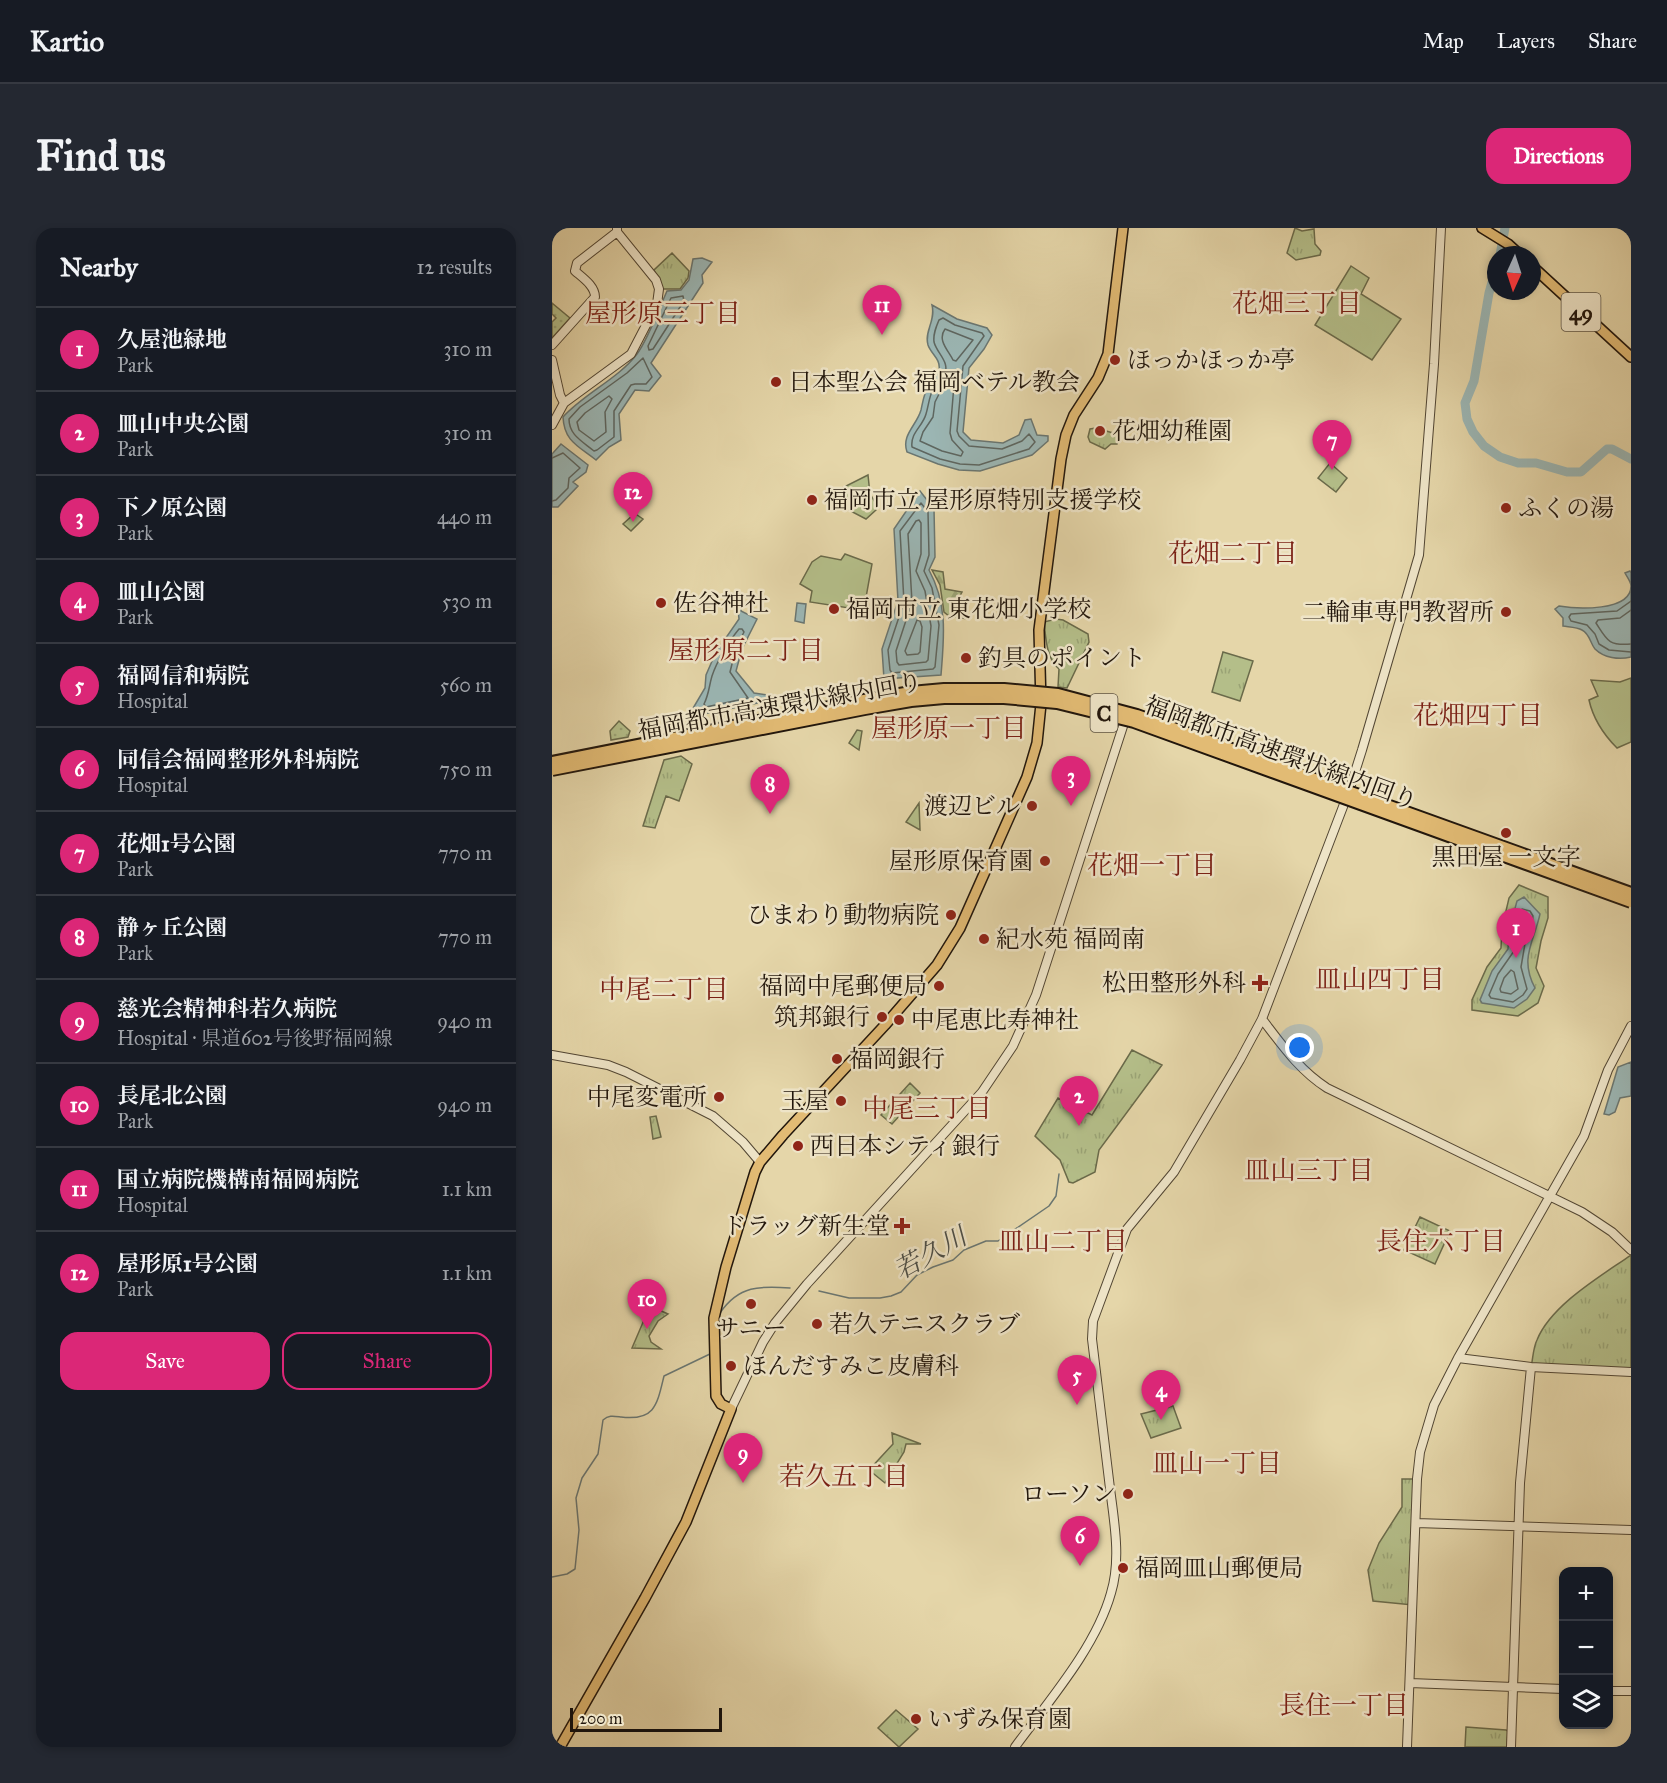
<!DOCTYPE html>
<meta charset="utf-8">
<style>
:root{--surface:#171b24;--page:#242831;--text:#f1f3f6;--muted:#9ea1a6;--line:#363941;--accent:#db2777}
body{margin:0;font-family:"IM FELL Great Primer","Noto Serif JP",serif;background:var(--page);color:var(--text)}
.controls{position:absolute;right:18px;bottom:18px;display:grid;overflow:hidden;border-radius:12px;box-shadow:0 3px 9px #0003}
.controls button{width:54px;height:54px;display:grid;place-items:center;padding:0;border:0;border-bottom:2px solid var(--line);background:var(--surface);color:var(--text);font:30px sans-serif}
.compass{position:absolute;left:935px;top:18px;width:54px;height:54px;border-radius:50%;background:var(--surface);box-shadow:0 3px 9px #0003;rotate:183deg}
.scale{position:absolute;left:18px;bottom:15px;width:152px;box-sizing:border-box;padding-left:6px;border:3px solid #21160c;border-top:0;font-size:16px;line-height:21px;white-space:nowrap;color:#21160c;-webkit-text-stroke:4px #eee4c7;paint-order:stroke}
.you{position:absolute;left:748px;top:820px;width:21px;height:21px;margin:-15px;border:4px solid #fff;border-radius:50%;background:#1a73e8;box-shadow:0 0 0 9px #1a73e833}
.badge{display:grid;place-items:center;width:39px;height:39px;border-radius:50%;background:var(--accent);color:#fff;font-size:20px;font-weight:700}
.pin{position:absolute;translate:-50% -50px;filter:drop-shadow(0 2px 3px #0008)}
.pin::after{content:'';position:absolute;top:32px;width:21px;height:18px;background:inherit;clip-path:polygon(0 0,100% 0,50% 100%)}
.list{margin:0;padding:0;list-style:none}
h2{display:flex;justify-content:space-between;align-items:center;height:78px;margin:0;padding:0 24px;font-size:26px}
h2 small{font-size:20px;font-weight:400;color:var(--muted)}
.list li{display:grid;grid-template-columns:39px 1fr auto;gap:18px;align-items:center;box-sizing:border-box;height:84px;padding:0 24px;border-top:2px solid var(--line)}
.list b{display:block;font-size:22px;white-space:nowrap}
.list p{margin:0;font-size:20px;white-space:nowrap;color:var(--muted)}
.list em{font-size:20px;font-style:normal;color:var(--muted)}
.actions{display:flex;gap:12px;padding:18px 24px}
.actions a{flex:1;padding:14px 0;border:2px solid var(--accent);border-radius:18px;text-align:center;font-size:21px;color:var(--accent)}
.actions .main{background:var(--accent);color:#fff}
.icon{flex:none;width:33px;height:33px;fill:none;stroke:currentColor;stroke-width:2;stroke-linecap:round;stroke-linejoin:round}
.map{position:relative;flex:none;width:1079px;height:1519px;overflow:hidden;border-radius:18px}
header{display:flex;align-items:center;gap:36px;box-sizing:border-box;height:84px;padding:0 30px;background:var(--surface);border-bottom:2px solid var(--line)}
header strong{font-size:28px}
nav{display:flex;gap:33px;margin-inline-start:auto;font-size:21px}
.intro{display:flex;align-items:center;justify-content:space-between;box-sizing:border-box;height:144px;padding:0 36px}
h1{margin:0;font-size:42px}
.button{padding:15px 27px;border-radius:18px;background:var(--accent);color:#fff;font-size:21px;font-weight:700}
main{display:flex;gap:36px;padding:0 36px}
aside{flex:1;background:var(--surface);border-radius:18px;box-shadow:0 3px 9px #0003}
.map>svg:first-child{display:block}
.grass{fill:url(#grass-dots);stroke:#6a6a4a;stroke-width:1.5}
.forest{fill:url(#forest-firs);stroke:#6a6a4a;stroke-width:1.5}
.park{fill:url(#park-tufts);stroke:#6a6a4a;stroke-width:1.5}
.pitch{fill:#b4be89;stroke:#6a6a4a;stroke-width:1.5}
.water{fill:#9bb6b4;stroke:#6a7671;stroke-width:1.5}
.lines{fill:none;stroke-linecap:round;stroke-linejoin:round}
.shore{stroke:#5e6660;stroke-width:1.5}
.stream{stroke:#6a7671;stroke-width:1.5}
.river{stroke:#9bb6b4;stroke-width:9}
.minor-casing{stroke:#524633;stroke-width:10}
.major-casing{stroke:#21160c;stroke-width:12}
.minor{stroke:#eee4c7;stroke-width:8}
.major{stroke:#e2bb74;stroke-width:9}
.highway-bridge-casing{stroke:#21160c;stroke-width:14;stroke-linecap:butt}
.highway-bridge{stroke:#e2bb74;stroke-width:10}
.poi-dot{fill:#8f2418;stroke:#eee4c7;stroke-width:2}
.labels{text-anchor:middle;stroke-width:5;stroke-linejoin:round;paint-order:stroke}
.shield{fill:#eee4c7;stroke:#5e5444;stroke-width:1.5}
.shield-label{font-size:22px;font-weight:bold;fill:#21160c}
.poi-label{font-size:24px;fill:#21160c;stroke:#eee4c7;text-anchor:start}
.street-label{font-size:24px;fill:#21160c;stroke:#eee4c7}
.neighbourhood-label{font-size:26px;fill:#7a1f14;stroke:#eee4c7}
.water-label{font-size:26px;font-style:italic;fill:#4c4e47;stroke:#eee4c7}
</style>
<header>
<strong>Kartio</strong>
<nav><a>Map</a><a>Layers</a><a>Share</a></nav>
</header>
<div class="intro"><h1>Find us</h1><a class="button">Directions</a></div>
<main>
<aside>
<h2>Nearby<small>12 results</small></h2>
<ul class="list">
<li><span class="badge">1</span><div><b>久屋池緑地</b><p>Park</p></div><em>310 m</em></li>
<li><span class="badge">2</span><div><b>皿山中央公園</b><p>Park</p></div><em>310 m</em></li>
<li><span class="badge">3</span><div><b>下ノ原公園</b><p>Park</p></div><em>440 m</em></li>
<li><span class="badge">4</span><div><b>皿山公園</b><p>Park</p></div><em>530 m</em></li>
<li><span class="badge">5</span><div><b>福岡信和病院</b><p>Hospital</p></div><em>560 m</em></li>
<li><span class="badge">6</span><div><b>同信会福岡整形外科病院</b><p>Hospital</p></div><em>750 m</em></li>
<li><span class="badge">7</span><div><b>花畑1号公園</b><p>Park</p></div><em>770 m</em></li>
<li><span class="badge">8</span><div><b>静ヶ丘公園</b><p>Park</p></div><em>770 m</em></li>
<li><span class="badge">9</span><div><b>慈光会精神科若久病院</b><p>Hospital · 県道602号後野福岡線</p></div><em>940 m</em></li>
<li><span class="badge">10</span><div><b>長尾北公園</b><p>Park</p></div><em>940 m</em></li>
<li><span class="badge">11</span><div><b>国立病院機構南福岡病院</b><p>Hospital</p></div><em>1.1 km</em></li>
<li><span class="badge">12</span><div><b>屋形原1号公園</b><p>Park</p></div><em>1.1 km</em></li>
</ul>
<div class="actions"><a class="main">Save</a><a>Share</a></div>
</aside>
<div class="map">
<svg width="1079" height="1519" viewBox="0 0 1079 1519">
<defs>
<pattern id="grass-dots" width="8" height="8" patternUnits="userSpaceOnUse" patternTransform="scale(1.5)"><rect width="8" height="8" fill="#b4be89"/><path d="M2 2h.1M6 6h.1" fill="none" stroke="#9aa375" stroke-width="1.8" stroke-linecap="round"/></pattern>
<pattern id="forest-firs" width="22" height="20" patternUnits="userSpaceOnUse" patternTransform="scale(1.5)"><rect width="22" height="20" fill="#b4be89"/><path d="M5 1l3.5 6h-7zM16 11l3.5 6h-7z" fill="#9aa375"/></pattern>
<pattern id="park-tufts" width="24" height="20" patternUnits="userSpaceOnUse" patternTransform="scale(1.5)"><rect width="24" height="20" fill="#b4be89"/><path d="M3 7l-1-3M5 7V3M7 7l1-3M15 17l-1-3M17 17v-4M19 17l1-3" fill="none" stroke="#9aa375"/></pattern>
</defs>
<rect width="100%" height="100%" fill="#e5d6a9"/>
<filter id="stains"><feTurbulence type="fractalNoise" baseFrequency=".00333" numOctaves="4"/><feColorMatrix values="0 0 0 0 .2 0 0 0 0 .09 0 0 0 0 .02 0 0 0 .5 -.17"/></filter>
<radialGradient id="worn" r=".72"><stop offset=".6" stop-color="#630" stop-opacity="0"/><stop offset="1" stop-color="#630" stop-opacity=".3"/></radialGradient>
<!-- grass -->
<path class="grass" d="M0,75L18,90L0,110V94L4,90L0,86Z
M67,493L78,503L76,509L59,512L58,503Z"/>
<!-- forest -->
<path class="forest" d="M380,342L391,344L393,361L410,364L405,373L416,391L397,388L392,384L388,357Z"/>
<!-- park -->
<path class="park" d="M743,0L750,3L762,1L763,16L769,23L768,27L744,32L735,25Z
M120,25L137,43L136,50L128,61H110L102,42Z
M544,200L568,207L565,216H559L553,221L538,214L536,209L538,201Z
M778,235L795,250L784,264L766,250Z
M81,287H85L91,291L79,303L71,296Z
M504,391L511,392L536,406L537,414L515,460L506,459L507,441C494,430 494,410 492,394Z
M671,424L701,433L688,473L660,464Z
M305,502L310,503L307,522L297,515Z
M129,528L140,536L127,573L114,568L103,600L91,598L112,532Z
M367,575L368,602L354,594Z
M967,657L996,669V690L989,713L984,740L992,758L986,775L966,788L920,782V772L935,739L949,720L950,700L957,670Z
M580,822L610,837L547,922L543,944L521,955L517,954L508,932L483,908L506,870L540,887Z
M358,855L368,865L340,896L329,887Z
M104,888L109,909L101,911L98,889Z
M868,989L898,1003L883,1036L852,1022Z
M1079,1027V1144L979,1139C981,1131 981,1120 985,1112C999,1077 1049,1048 1079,1027Z
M98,1078L116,1086L106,1093L97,1108L99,1114L109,1121L80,1120Z
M621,1178L629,1200L599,1210L589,1186Z
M340,1205L369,1216H354L352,1224L333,1255L317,1242L341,1216Z
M850,1251H865L861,1377L821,1373L816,1342L827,1315L850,1279Z
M344,1482L366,1501L347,1519L326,1500Z
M914,1499L954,1502L956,1503L955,1519H913Z"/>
<!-- pitch -->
<path class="pitch" d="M799,38L817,50L809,66L849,91L820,132L763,97Z
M316,247L318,266L323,274L324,282L314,291L291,279L284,263Z
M293,326L320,336L313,375L299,374L297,380L258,374L260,363L248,356L260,334L269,328L289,332Z
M1079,450V514L1065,520C1052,507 1041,490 1037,472L1046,468L1039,452L1068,454Z"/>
<!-- water -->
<path class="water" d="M150,30L160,34L150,47L151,55L99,135L109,148L97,163L83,162L67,186L69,212L57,219L44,232C26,218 12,213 11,189C33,165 66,151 85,126C96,111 107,81 115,63L129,62L137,52L141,31Z
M380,77L405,91L435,100L440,107L432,121L417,140L411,204L419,212L451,215L467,207L473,192L479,191L485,207L496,208V213L480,227L428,243L407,242L386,236L355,224C349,207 365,197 369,182C371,173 372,165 377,156C380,151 386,148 387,142C389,131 379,126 376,117C372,103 384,93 380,77Z
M9,216L36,237L34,244L21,254L26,258L6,279H0V226Z
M368,263L382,281L383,329L377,342C396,377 392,409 389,447L332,451L330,421L346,373L342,301Z
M1078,343L1079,345V429C1067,432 1052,430 1043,421C1038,415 1038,406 1030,402C1025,399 1017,399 1011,398V390L1003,381L1007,378C1024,381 1079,384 1079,358C1079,354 1075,349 1073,345Z
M245,375L254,376L252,395L243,393Z
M189,378V383L205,391L190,421L184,443L202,465L223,468L225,471L141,488L140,482L153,460L154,447L164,424L187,391L186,382Z
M972,669L988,686C982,714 967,730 983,760L975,771L962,780L930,775L928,772L940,743L956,721L957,702L965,673Z
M1079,834V868L1068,870L1063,884L1057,887L1052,886L1066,839Z"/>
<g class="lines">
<!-- shore -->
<path class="shore" d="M131,68L132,73L101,121L97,122L96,118L119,70Z
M391,90L403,97L430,105L432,108L411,138L405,203L407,208L417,218L450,221L470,213L477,206L483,214L477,221L427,237L408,236L388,231L360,219C358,205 371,198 374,186C377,176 377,168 382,159C385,155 390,152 392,148C399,134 385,126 382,114C381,106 384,99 387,92Z
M393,101L421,112L404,133L401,132C396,122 385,112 393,101Z
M91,130L100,149L94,156H83L79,157L62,183V209L45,222L42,223C30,213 17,207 17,191L28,179L75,145Z
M397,154L402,157L398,205L400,212L411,224L409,228L390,223L368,213L371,204L381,189L383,174L389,162Z
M57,168L60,171L53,184L54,204L42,213L27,202L25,194L33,185Z
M0,230L11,225L28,240L17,250L16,260L4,272L0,273
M369,275L376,284L377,327L372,343L380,360L387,397L383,439L381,441L340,445L338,442L336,422L352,374L348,303Z
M367,292L369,295V326L364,343L373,363L379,398L376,432L374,434L347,437L345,434L344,423L360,374L356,306L364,293Z
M1079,373L1065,383L1019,386L1017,389L1019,393L1035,397L1043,406L1047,416L1057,422L1079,424
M1079,382L1068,390L1046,392L1044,395C1055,412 1056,418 1079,416
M365,392L368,393L370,399L368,424L366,426L355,427L353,423Z
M187,401H190L192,404L184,420L178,444L196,470L154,479L152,476C157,466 157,458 160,448C165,433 177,413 187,401Z
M970,681L978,683L981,688L980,697L975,704L969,739L975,761L971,767L961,774L939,770L937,767L946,746L962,723L963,703Z
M959,742L962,744L966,761L959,766L949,764L948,761L952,750Z"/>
<!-- stream -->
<path class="stream" d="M267,1063L297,1070H328L339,1068L349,1064L365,1047L381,1039L401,1032L412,1022L434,1013H446L497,978L504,968L507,946
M168,1085C187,1057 208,1058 238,1060
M167,1099V1089
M0,1349L15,1346L23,1341L27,1302L24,1270L30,1250L46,1226L51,1192C57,1187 61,1188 69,1189C103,1193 105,1177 112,1148L160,1125"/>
<!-- river -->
<path class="river" d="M948,27L953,0
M944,40L937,65L922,153L913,175L915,191L921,204L932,218L948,229L966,235H984L1015,244H1029L1055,221H1060L1079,231"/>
<defs>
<path id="minor" d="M0,117L43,69C43,58 31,50 23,43L25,35L65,4
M0,132L8,167L12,175
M0,197L12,175L79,126L105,76L107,61L104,52L65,4V0
M710,791C730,817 747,842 775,860L1030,984L1060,1004L1079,1022
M0,827L56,837L74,844L161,888L191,914L208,934
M906,1130L979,1139L1079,1144
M179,1181L211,1114L223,1095L255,1056L430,864L461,818L484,767L574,489
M864,1295L1079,1302
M858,1455L1011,1461
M1056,1463H1079
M463,1519C496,1474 544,1419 559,1365C570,1329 561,1288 557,1252C551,1205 546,1158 540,1111L541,1093L575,1001L622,944L688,832L710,791L797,563L810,522L867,327L882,136L889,0
M855,1519L865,1251L868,1224L882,1177L906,1130L1032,908L1056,842L1079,798
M959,1519L968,1255L979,1139"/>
<path id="major" d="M930,0L956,16L968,27
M980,38L1079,129
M8,1519L93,1370L134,1294L179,1181L169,1176L164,1168L162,1090L174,1039L203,944L208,934L231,907L333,797L385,737L408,700L475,549L485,515L489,476L487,402L509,231L514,207L522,187L546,150L556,126L571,0"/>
</defs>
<!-- minor casing -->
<use href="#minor" class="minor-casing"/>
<!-- major casing -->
<use href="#major" class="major-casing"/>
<!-- minor -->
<use href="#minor" class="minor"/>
<!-- major -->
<use href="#major" class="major"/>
<defs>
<path id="highway-bridge" d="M0,534L312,472L359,464L392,461H452L506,466L585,487L1079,665
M0,542L313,481L359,473L392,470H452L505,475L582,494L1079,674"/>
</defs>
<!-- highway-bridge casing -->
<use href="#highway-bridge" class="highway-bridge-casing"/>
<!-- highway-bridge -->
<use href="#highway-bridge" class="highway-bridge"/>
</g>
<!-- markers -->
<g class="poi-dot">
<circle cx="563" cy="132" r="6"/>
<circle cx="224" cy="154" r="6"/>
<circle cx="548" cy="203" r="6"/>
<circle cx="260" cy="272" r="6"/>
<circle cx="954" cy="280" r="6"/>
<circle cx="109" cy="375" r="6"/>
<circle cx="282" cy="381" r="6"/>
<circle cx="954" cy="384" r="6"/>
<circle cx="414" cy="430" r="6"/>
<circle cx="480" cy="578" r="6"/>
<circle cx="954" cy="605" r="6"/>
<circle cx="493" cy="633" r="6"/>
<circle cx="399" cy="687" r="6"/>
<circle cx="432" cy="711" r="6"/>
<path d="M705 746h6v6h6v6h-6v6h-6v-6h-6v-6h6z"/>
<circle cx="387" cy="758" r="6"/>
<circle cx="330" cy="789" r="6"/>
<circle cx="347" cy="792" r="6"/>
<circle cx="285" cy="831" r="6"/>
<circle cx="167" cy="869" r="6"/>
<circle cx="289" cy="873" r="6"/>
<circle cx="246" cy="918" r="6"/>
<path d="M347 989h6v6h6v6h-6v6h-6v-6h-6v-6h6z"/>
<circle cx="199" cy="1076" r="6"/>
<circle cx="265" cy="1096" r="6"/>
<circle cx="179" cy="1138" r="6"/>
<circle cx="576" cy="1266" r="6"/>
<circle cx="571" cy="1340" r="6"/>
<circle cx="364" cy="1491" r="6"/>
</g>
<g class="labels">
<!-- shield labels -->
<g class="shield">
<rect x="1009.5" y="65" width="39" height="38" rx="4.5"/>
<rect x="538.5" y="466" width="27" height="38" rx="4.5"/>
</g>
<g class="shield-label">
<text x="1029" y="92">49</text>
<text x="552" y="493">C</text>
</g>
<!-- poi labels -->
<g class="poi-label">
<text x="575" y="140">ほっかほっか亭</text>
<text x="236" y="162">日本聖公会 福岡ベテル教会</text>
<text x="560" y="211">花畑幼稚園</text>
<text x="272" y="280">福岡市立 屋形原特別支援学校</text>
<text x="966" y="288">ふくの湯</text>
<text x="121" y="383">佐谷神社</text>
<text x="294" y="389">福岡市立 東花畑小学校</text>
<text x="942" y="392" text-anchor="end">二輪車専門教習所</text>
<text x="426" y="438">釣具のポイント</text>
<text x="468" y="586" text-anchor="end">渡辺ビル</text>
<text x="954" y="637" text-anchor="middle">黒田屋 一文字</text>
<text x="481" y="641" text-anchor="end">屋形原保育園</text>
<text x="387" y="695" text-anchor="end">ひまわり動物病院</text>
<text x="444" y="719">紀水苑 福岡南</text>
<text x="694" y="763" text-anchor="end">松田整形外科</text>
<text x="375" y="766" text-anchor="end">福岡中尾郵便局</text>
<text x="318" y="797" text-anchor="end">筑邦銀行</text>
<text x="359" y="800">中尾恵比寿神社</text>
<text x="297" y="839">福岡銀行</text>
<text x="155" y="877" text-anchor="end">中尾変電所</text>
<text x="277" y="881" text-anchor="end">玉屋</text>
<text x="258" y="926">西日本シティ銀行</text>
<text x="338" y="1006" text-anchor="end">ドラッグ新生堂</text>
<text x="277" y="1104">若久テニスクラブ</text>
<text x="199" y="1108" text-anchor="middle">サニー</text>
<text x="191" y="1146">ほんだすみこ皮膚科</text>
<text x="564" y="1274" text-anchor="end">ローソン</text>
<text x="583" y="1348">福岡皿山郵便局</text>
<text x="376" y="1499">いずみ保育園</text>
</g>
<!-- street labels -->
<g class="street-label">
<text transform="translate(228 478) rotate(-10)" y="8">福岡都市高速環状線内回り</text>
<text transform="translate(729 525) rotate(20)" y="8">福岡都市高速環状線内回り</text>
</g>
<!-- neighbourhood labels -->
<g class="neighbourhood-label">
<text x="745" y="84">花畑三丁目</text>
<text x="111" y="94">屋形原三丁目</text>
<text x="681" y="334">花畑二丁目</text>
<text x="194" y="431">屋形原二丁目</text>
<text x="926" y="496">花畑四丁目</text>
<text x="397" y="509">屋形原一丁目</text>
<text x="600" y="646">花畑一丁目</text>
<text x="828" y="760">皿山四丁目</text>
<text x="112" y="770">中尾二丁目</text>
<text x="375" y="889">中尾三丁目</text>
<text x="757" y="951">皿山三丁目</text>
<text x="511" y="1022">皿山二丁目</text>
<text x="889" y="1022">長住六丁目</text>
<text x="665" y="1244">皿山一丁目</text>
<text x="292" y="1257">若久五丁目</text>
<text x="792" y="1486">長住一丁目</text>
</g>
<!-- water labels -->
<g class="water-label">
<text transform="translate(378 1025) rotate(-29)" y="9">若久川</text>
</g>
</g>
<rect width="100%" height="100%" filter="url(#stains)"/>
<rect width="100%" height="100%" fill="url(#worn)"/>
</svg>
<div class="controls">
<button>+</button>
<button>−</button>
<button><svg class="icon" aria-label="layers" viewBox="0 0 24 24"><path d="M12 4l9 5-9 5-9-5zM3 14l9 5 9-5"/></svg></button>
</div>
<svg class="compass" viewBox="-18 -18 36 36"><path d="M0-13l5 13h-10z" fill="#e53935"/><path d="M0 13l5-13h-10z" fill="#9ea1a6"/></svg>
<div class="scale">200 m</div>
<div class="you"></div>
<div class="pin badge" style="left:964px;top:730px">1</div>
<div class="pin badge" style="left:527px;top:898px">2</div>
<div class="pin badge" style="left:519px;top:578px">3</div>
<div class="pin badge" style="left:609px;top:1192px">4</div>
<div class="pin badge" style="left:525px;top:1177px">5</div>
<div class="pin badge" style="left:528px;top:1338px">6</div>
<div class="pin badge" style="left:780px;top:242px">7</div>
<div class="pin badge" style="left:218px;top:586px">8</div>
<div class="pin badge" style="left:191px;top:1255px">9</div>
<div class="pin badge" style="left:95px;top:1101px">10</div>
<div class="pin badge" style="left:330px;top:107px">11</div>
<div class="pin badge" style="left:81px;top:294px">12</div>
</div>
</main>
